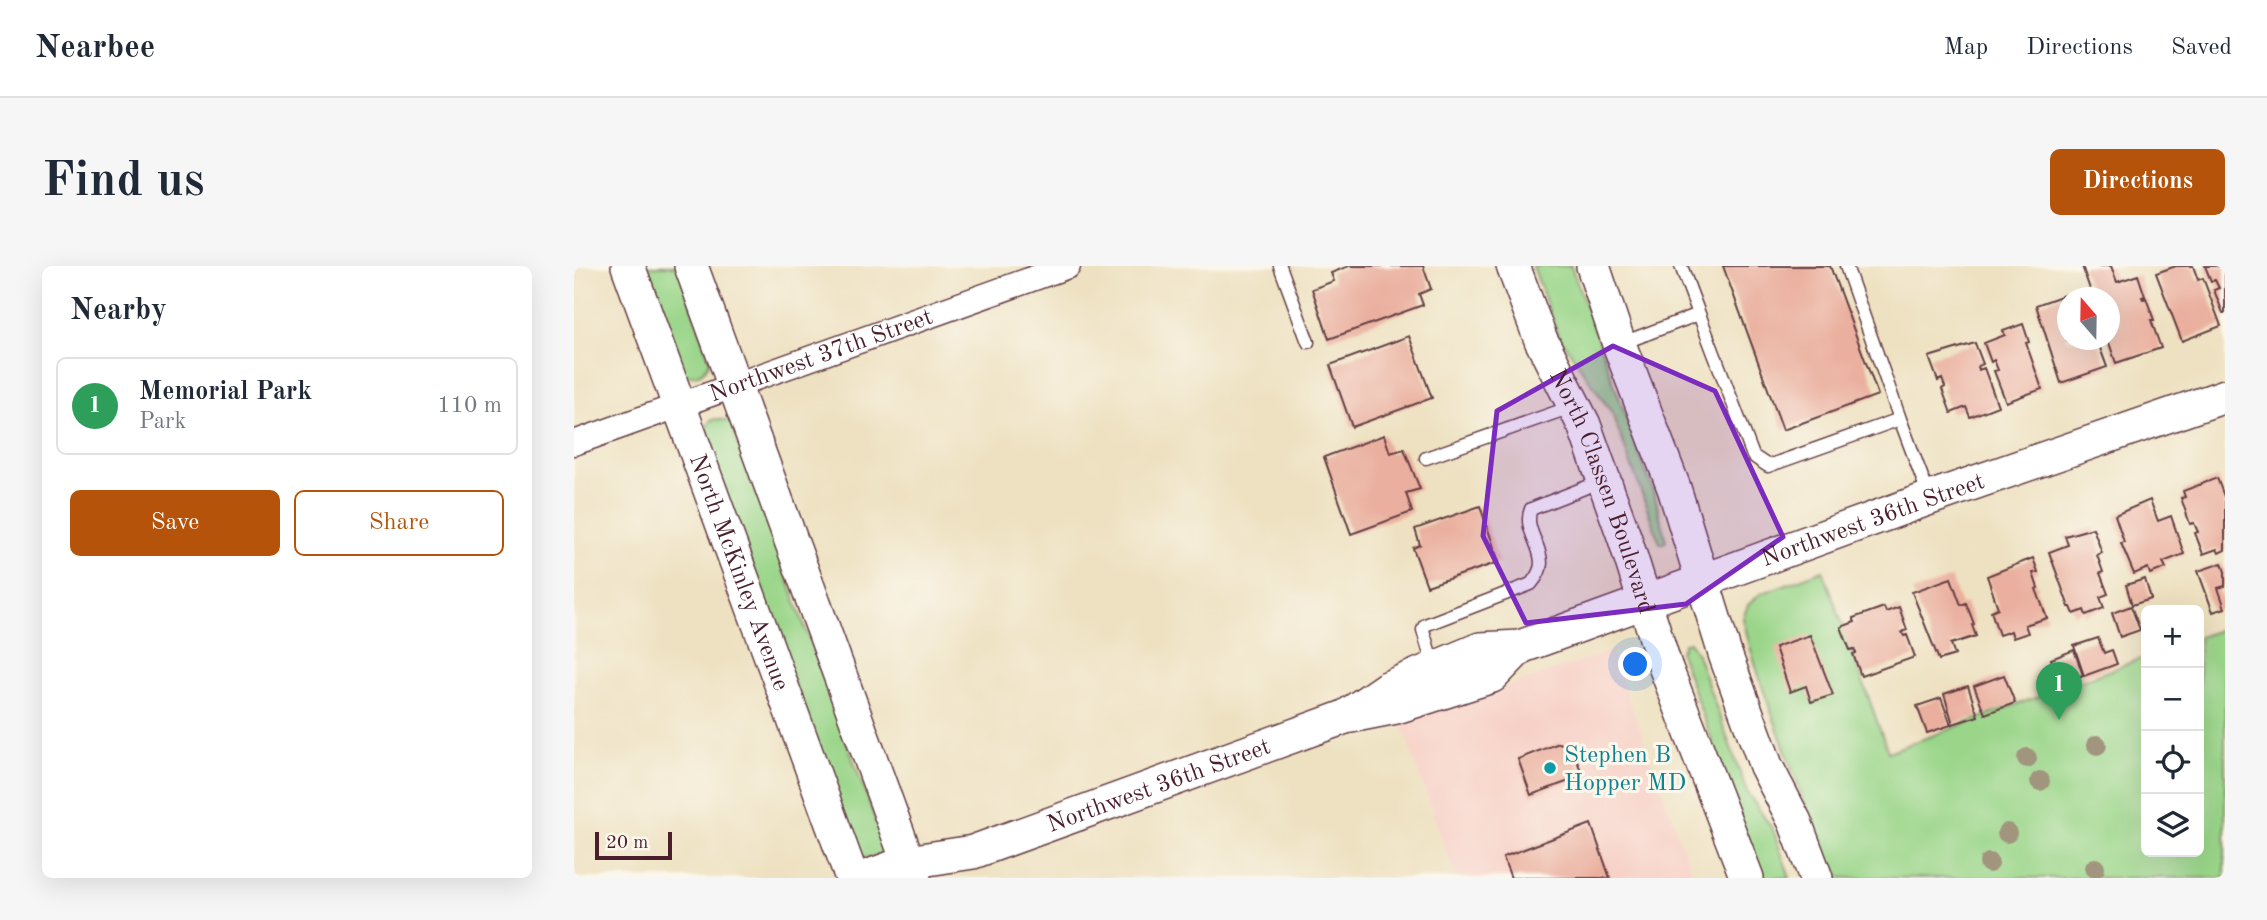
<!DOCTYPE html>
<meta charset="utf-8">
<style>
:root{--surface:#fff;--page:#f6f6f7;--text:#1f2937;--muted:#747a83;--line:#e0e1e3;--accent:#b45309}
body{margin:0;font-family:"Old Standard TT",serif;background:var(--page);color:var(--text)}
.controls{position:absolute;right:21px;bottom:21px;display:grid;overflow:hidden;border-radius:10px;box-shadow:0 7px 28px #0002}
.controls button{width:63px;height:63px;display:grid;place-items:center;padding:0;border:0;border-bottom:2px solid var(--line);background:var(--surface);color:var(--text);font:35px sans-serif}
.compass{position:absolute;left:1483px;top:21px;width:63px;height:63px;border-radius:50%;background:var(--surface);box-shadow:0 7px 28px #0002;rotate:340deg}
.scale{position:absolute;left:21px;bottom:18px;width:77px;box-sizing:border-box;padding-left:7px;border:4px solid #4a1f2b;border-top:0;font-size:19px;line-height:24px;white-space:nowrap;color:#4a1f2b;-webkit-text-stroke:5px #fbf7ec;paint-order:stroke}
.you{position:absolute;left:1062px;top:399px;width:24px;height:24px;margin:-18px;border:5px solid #fff;border-radius:50%;background:#1a73e8;box-shadow:0 0 0 10px #1a73e833}
.badge{display:grid;place-items:center;width:46px;height:46px;border-radius:50%;background:var(--accent);color:#fff;font-size:23px;font-weight:700}
.pin{position:absolute;translate:-50% -58px;filter:drop-shadow(0 2px 4px #0008)}
.pin::after{content:'';position:absolute;top:37px;width:24px;height:21px;background:inherit;clip-path:polygon(0 0,100% 0,50% 100%)}
.list{margin:0;padding:0;list-style:none}
h2{display:flex;justify-content:space-between;align-items:center;height:91px;margin:0;padding:0 28px;font-size:30px}
h2 small{font-size:23px;font-weight:400;color:var(--muted)}
.list li{display:grid;grid-template-columns:46px 1fr auto;gap:21px;align-items:center;box-sizing:border-box;height:98px;margin:0 14px 14px;padding:0 14px;border:2px solid var(--line);border-radius:10px}
.list b{display:block;font-size:26px;white-space:nowrap}
.list p{margin:0;font-size:23px;white-space:nowrap;color:var(--muted)}
.list em{font-size:23px;font-style:normal;color:var(--muted)}
.actions{display:flex;gap:14px;padding:21px 28px}
.actions a{flex:1;padding:16px 0;border:2px solid var(--accent);border-radius:10px;text-align:center;font-size:24px;color:var(--accent)}
.actions .main{background:var(--accent);color:#fff}
.icon{flex:none;width:38px;height:38px;fill:none;stroke:currentColor;stroke-width:2;stroke-linecap:round;stroke-linejoin:round}
.map{position:relative;flex:none;width:1651px;height:612px;overflow:hidden;border-radius:10px}
header{display:flex;align-items:center;gap:42px;box-sizing:border-box;height:98px;padding:0 35px;background:var(--surface);border-bottom:2px solid var(--line)}
header strong{font-size:33px}
nav{display:flex;gap:38px;margin-inline-start:auto;font-size:24px}
.intro{display:flex;align-items:center;justify-content:space-between;box-sizing:border-box;height:168px;padding:0 42px}
h1{margin:0;font-size:49px}
.button{padding:18px 32px;border-radius:10px;background:var(--accent);color:#fff;font-size:24px;font-weight:700}
main{display:flex;gap:42px;padding:0 42px}
aside{flex:1;background:var(--surface);border-radius:10px;box-shadow:0 7px 28px #0002}
.map>svg:first-child{display:block}
.built{fill:#f7d1c7}
.green{fill:#9ad589;stroke:#727a5a;stroke-width:2}
.building{fill:#eaaf9e}
.lines{fill:none;stroke-linecap:round;stroke-linejoin:round}
.lane-casing{stroke:#633c42;stroke-width:15}
.street-casing{stroke:#633c42;stroke-width:27}
.secondary-casing{stroke:#633c42;stroke-width:36}
.lane{stroke:#fff;stroke-width:12}
.street{stroke:#fff;stroke-width:24}
.secondary{stroke:#fff;stroke-width:33}
.tree{fill:#a1957e}
.marked{fill:#7b2cbf;fill-opacity:0.2;stroke:#7b2cbf;stroke-width:5;stroke-linejoin:round}
.culture-dot{fill:#0f9aa8;stroke:#fbf7ec;stroke-width:2.5}
.labels{text-anchor:middle;stroke-width:6;stroke-linejoin:round;paint-order:stroke}
.street-label{font-size:24px;fill:#4a1f2b;stroke:#fbf7ec}
.culture-label{font-size:24px;fill:#0d838f;stroke:#fbf7ec;text-anchor:start}
</style>
<header>
<strong>Nearbee</strong>
<nav><a>Map</a><a>Directions</a><a>Saved</a></nav>
</header>
<div class="intro"><h1>Find us</h1><a class="button">Directions</a></div>
<main>
<aside>
<h2>Nearby<small></small></h2>
<ul class="list">
<li><span class="badge" style="background:#2e9e5b">1</span><div><b>Memorial Park</b><p>Park</p></div><em>110 m</em></li>
</ul>
<div class="actions"><a class="main">Save</a><a>Share</a></div>
</aside>
<div class="map">
<svg width="1651" height="612" viewBox="0 0 1651 612">
<rect width="100%" height="100%" fill="#fbf7ec"/>
<filter id="ink" filterUnits="userSpaceOnUse"><feTurbulence type="fractalNoise" baseFrequency=".0143" numOctaves="2"/><feDisplacementMap in="SourceGraphic" scale="14" xChannelSelector="R" yChannelSelector="G"/><feConvolveMatrix kernelMatrix="1 2 1 2 8 2 1 2 1" color-interpolation-filters="sRGB"/></filter>
<filter id="wash" filterUnits="userSpaceOnUse"><feTurbulence type="fractalNoise" baseFrequency=".00686" numOctaves="4" result="noise"/><feDisplacementMap in="SourceGraphic" scale="28" xChannelSelector="R" yChannelSelector="G"/><feGaussianBlur stdDeviation="1.57" result="paint"/><feColorMatrix in="noise" values="0 0 0 0 0 0 0 0 0 0 0 0 0 0 0 0 0 1.4 0 .05"/><feComposite in="paint" operator="in"/></filter>
<g filter="url(#wash)">
<rect width="100%" height="100%" fill="#eee1c1"/>
<!-- built -->
<path class="built" d="M1037,385L1120,612H882L825,451L923,424Z"/>
<!-- green -->
<path class="green" d="M64,0H104L136,96C129,110 119,112 105,106Z
M959,0H997L1081,230L1092,275L1089,277H1086L1038,147L983,67Z
M141,153L156,155L311,581C304,593 296,593 283,590L129,167L136,155Z
M1249,304L1314,486L1572,391V586H1625V371L1651,362V612H1258L1189,423L1176,381L1169,352L1174,339L1186,328Z
M1115,376L1122,386L1173,526L1199,564L1216,612H1188L1106,387L1110,377Z"/>
<g id="blocks">
<!-- building -->
<path class="building" d="M775,0H849L857,23L845,28L849,39L755,73L738,23L760,15L757,7Z
M1149,0H1256L1304,129L1209,164Z
M1508,0H1537L1543,16L1564,9L1571,30L1568,31L1569,33L1572,32L1580,54H1577L1587,82L1542,97L1534,74H1535V32H1519Z
M1602,0H1619L1624,14L1629,12L1647,60L1608,75L1582,7Z
M1631,0H1651V47H1649L1640,24L1645,22L1641,14L1637,15Z
M1490,29L1493,38V74H1523L1533,101L1487,117L1462,39Z
M1449,58L1455,76L1452,77L1468,123L1432,136L1420,105L1424,104L1420,94L1417,96L1410,77L1431,69L1429,65Z
M835,70L858,132L778,161L756,99Z
M1401,77L1409,98L1404,100L1405,104L1410,102L1424,140L1396,151L1392,141L1377,147L1368,123L1371,121L1368,113L1364,115L1355,91Z
M810,169L816,187L830,183L846,223L832,227L838,246L777,268L750,191Z
M1643,212L1651,233V284L1645,287L1643,283L1629,288L1621,267L1624,266L1620,257L1616,258L1607,232L1611,231L1609,225Z
M1576,234L1584,255L1597,250L1610,288L1589,296L1592,302L1576,308L1574,302L1560,308L1547,277L1550,276L1541,249Z
M906,240L925,296L853,320L839,282L846,279L841,263Z
M1519,262L1528,287L1523,289L1529,306L1526,307L1534,328L1526,331L1530,342L1512,349L1510,344L1500,348L1497,341H1495L1475,286L1494,279L1491,270Z
M1459,292L1464,306L1459,307L1464,322L1462,323L1473,352L1451,359L1454,367L1439,372L1437,365L1425,369L1417,345L1424,342L1413,310Z
M1648,297L1651,306V320L1644,322L1651,342L1639,346L1624,305Z
M1377,312L1387,339L1392,337L1400,358L1398,359L1402,370L1377,378L1381,389L1365,394L1338,326Z
M1571,313L1577,333L1558,339L1552,319Z
M1557,340L1566,364L1546,371L1538,347Z
M1310,341L1312,346L1325,341L1333,364L1328,366L1330,370L1333,369L1341,391L1287,410L1279,388L1282,387L1280,383L1276,384L1267,361L1281,356L1279,352Z
M1236,369L1259,429L1237,436L1232,420L1216,426L1201,381Z
M1524,372L1530,387L1538,384L1543,398L1510,410L1500,380Z
M1500,384L1509,409L1486,418L1477,393Z
M1430,409L1441,437L1411,448L1400,420Z
M1394,420L1404,450L1379,458L1370,428Z
M1367,432L1377,459L1353,467L1343,440Z
M985,477L998,482L1009,510L957,529L944,493Z
M1017,558L1036,612H937L929,591Z"/>
</g>
</g>
<g filter="url(#ink)">
<use href="#blocks" fill-opacity="0" stroke="#633c42" stroke-width="2"/>
<g class="lines">
<defs>
<path id="lane" d="M706,0L734,76
M1107,0L1125,48
M1272,0L1326,153
M1046,78L1125,48L1179,190L1194,200L1326,153L1355,230
M852,192L1000,140
M860,402L849,364L851,359L957,318C962,312 967,305 967,297C967,278 949,262 957,243L1028,215"/>
<g id="street">
<path id="s1" d="M0,177L494,0"/>
</g>
<g id="secondary">
<path id="s2" d="M54,0L278,612"/>
<path d="M117,0L340,612"/>
<path id="s3" d="M939,0L967,74L1010,159L1051,273L1091,400L1173,612"/>
<path d="M1019,0L1045,78L1100,222L1151,388L1192,500L1221,556L1242,612"/>
<path id="s4" d="M771,451L813,422L906,383L946,381L1356,232L1651,130"/>
<path id="s5" d="M290,612L334,596L399,586L771,451L822,441L918,410L946,381"/>
</g>
</defs>
<!-- lane casing -->
<use href="#lane" class="lane-casing"/>
<!-- street casing -->
<use href="#street" class="street-casing"/>
<!-- secondary casing -->
<use href="#secondary" class="secondary-casing"/>
<!-- lane -->
<use href="#lane" class="lane"/>
<!-- street -->
<use href="#street" class="street"/>
<!-- secondary -->
<use href="#secondary" class="secondary"/>
</g>
<!-- trees -->
<g class="tree">
<circle cx="1523" cy="479" r="10"/>
<circle cx="1453" cy="492" r="10"/>
<circle cx="1466" cy="515" r="10"/>
<circle cx="1433" cy="567" r="10"/>
<circle cx="1415" cy="597" r="10"/>
<circle cx="1521" cy="602" r="10"/>
</g>
</g>
<!-- marked area -->
<path class="marked" d="M1039,80L1141,125L1209,271L1112,338L952,357L909,270L923,145Z"/>
<!-- markers -->
<circle class="culture-dot" cx="976" cy="502" r="7"/>
<g class="labels">
<!-- street labels -->
<g class="street-label">
<text dy="8" stroke="none"><textPath href="#s1" startOffset="262">Northwest 37th Street</textPath></text>
<text dy="8" stroke="none"><textPath href="#s3" startOffset="243">North Classen Boulevard</textPath></text>
<text dy="8" stroke="none"><textPath href="#s4" startOffset="567">Northwest 36th Street</textPath></text>
<text dy="8" stroke="none"><textPath href="#s2" startOffset="326">North McKinley Avenue</textPath></text>
<text dy="8" stroke="none"><textPath href="#s5" startOffset="310">Northwest 36th Street</textPath></text>
</g>
<!-- culture labels -->
<g class="culture-label">
<text x="990" y="496">Stephen B<tspan x="990" dy="28">Hopper MD</tspan></text>
</g>
</g>
</svg>
<div class="controls">
<button>+</button>
<button>−</button>
<button><svg class="icon" aria-label="locate" viewBox="0 0 24 24"><circle cx="12" cy="12" r="6"/><path d="M12 2v4M12 18v4M2 12h4M18 12h4"/></svg></button>
<button><svg class="icon" aria-label="layers" viewBox="0 0 24 24"><path d="M12 4l9 5-9 5-9-5zM3 14l9 5 9-5"/></svg></button>
</div>
<svg class="compass" viewBox="-18 -18 36 36"><path d="M0-13l5 13h-10z" fill="#e53935"/><path d="M0 13l5-13h-10z" fill="#747a83"/></svg>
<div class="scale">20 m</div>
<div class="you"></div>
<div class="pin badge" style="left:1485px;top:454px;background:#2e9e5b">1</div>
</div>
</main>
